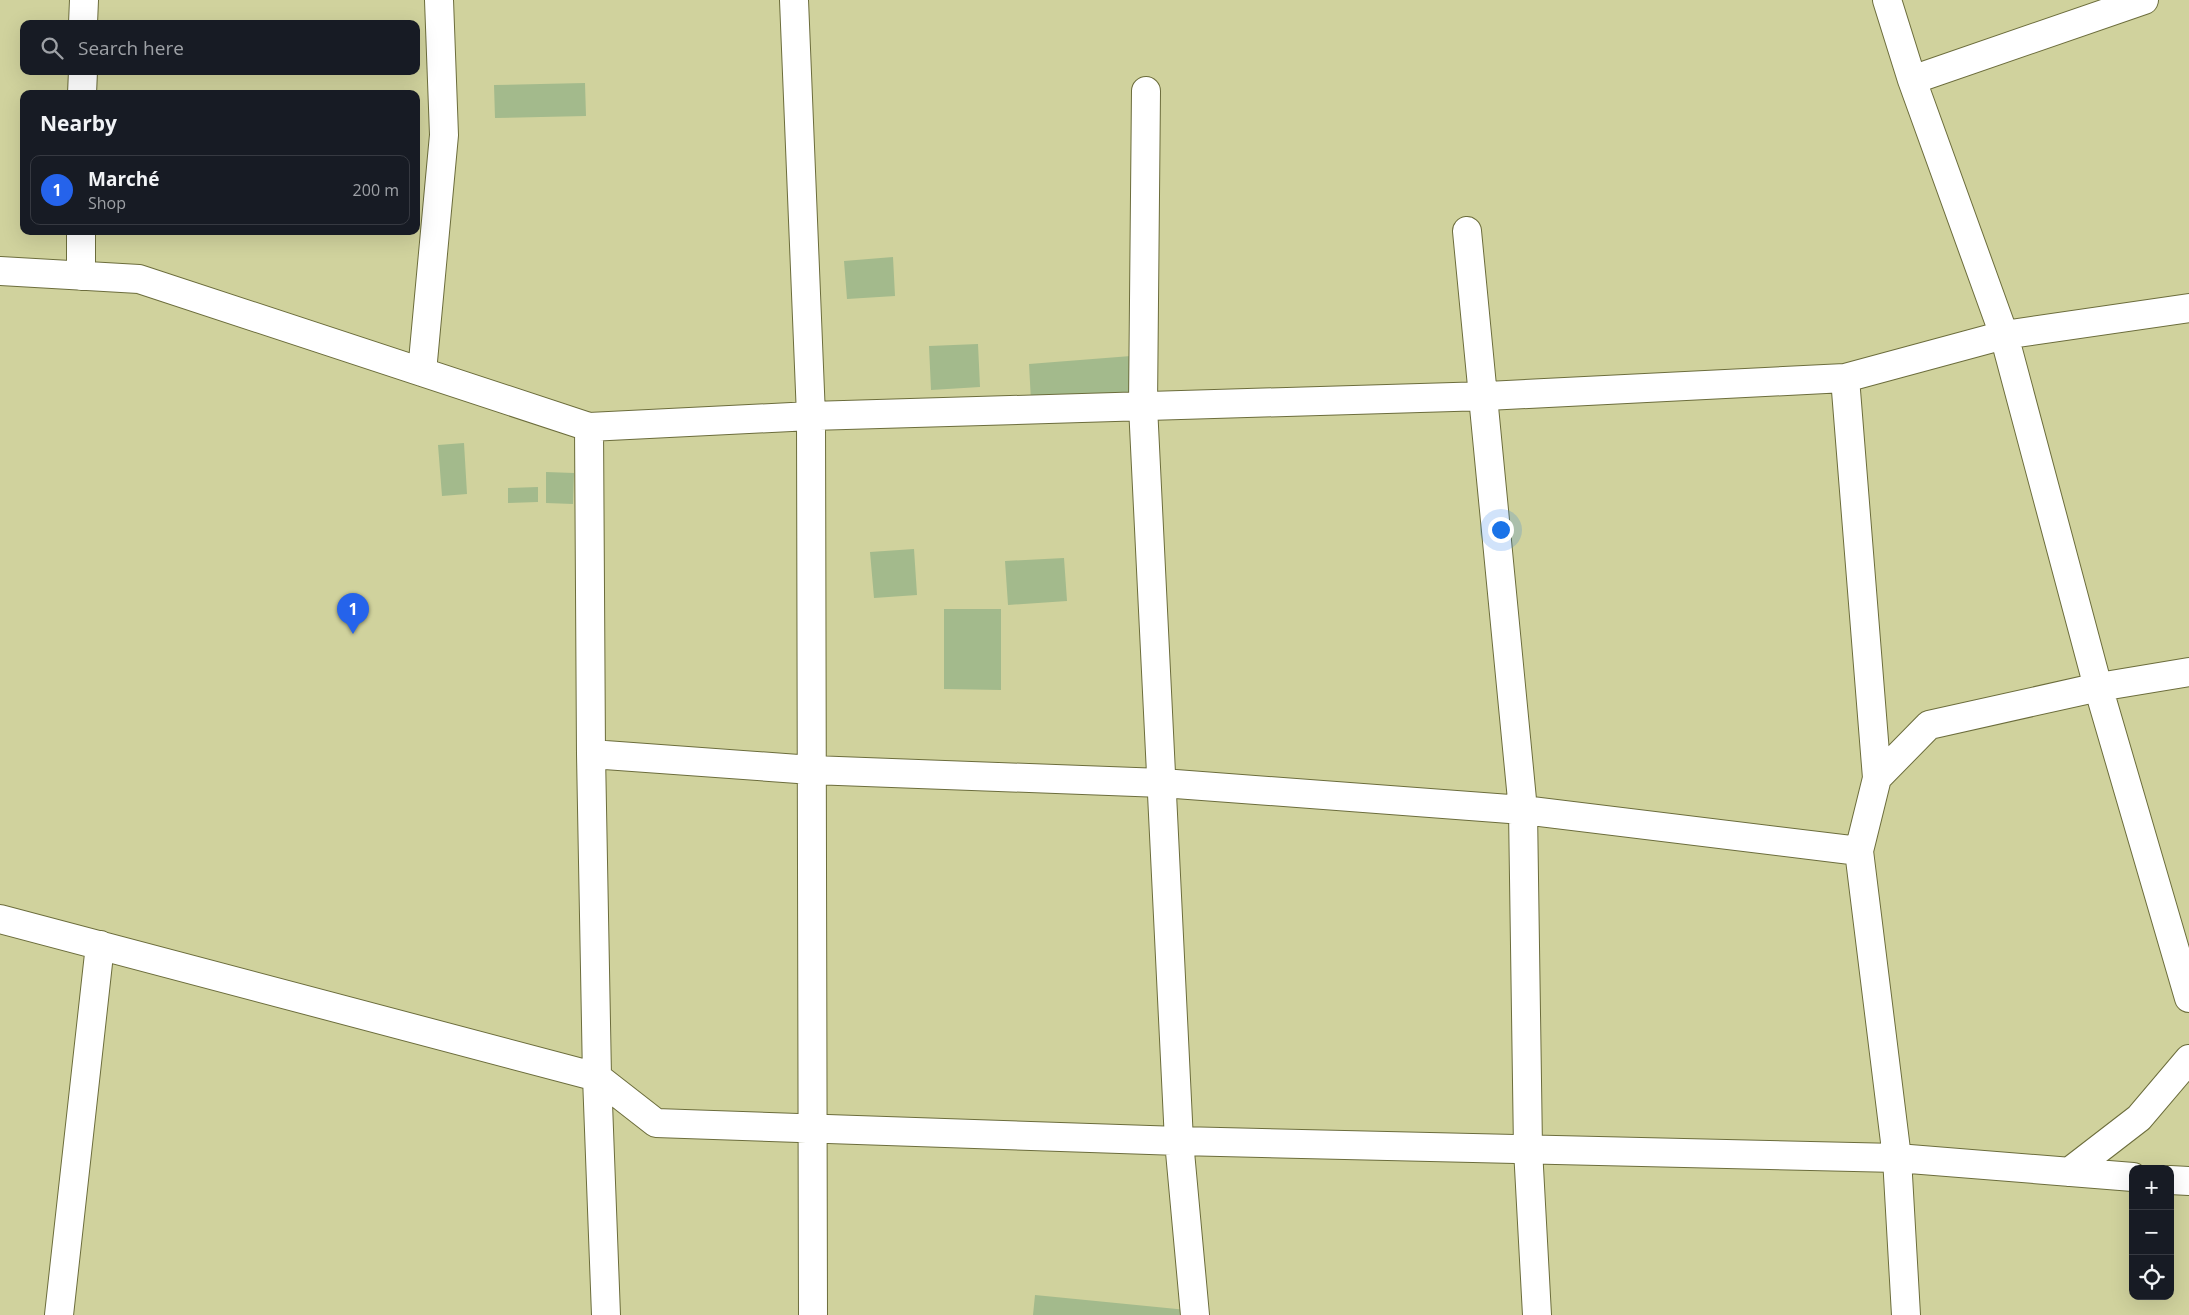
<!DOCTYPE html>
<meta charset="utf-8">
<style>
:root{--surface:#171b24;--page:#20242c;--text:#f1f3f6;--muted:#9ea1a6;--line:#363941;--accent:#2563eb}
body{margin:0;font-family:"Open Sans",sans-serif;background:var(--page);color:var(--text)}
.controls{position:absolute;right:15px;bottom:15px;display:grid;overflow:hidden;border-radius:10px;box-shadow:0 5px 20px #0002}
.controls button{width:45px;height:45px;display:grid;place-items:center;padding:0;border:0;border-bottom:1px solid var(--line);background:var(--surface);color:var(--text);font:25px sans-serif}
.you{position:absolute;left:1500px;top:529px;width:18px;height:18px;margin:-12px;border:4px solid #fff;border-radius:50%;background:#1a73e8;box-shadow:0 0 0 8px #1a73e833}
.badge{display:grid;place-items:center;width:32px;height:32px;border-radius:50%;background:var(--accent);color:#fff;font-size:16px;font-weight:700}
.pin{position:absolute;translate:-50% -41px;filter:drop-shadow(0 1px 2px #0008)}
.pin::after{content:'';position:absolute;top:26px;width:18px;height:15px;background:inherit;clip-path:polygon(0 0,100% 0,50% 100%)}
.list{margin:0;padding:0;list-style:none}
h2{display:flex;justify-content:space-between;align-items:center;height:65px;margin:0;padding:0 20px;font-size:21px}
h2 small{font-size:16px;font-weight:400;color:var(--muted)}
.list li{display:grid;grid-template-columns:32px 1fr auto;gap:15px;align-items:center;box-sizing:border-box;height:70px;margin:0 10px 10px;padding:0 10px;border:1px solid var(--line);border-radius:10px}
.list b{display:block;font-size:19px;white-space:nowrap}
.list p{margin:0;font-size:16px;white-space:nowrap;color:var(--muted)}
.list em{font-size:16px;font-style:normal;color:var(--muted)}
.icon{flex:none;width:28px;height:28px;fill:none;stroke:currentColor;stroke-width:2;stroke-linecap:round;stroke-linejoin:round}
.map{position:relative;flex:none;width:2189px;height:1315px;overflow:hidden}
.search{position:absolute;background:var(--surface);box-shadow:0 5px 20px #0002;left:20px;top:20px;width:400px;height:55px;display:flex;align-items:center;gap:12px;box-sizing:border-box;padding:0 18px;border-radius:10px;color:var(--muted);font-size:19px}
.panel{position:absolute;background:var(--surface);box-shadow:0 5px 20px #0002;left:20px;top:90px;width:400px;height:145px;border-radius:10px}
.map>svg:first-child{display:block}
.building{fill:#a3ba8c}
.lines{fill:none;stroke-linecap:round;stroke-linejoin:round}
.street-casing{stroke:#6c6d3c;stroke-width:30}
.street{stroke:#fff;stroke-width:28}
</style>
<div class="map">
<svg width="2189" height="1315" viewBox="0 0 2189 1315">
<rect width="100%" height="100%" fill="#d0d29d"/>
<!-- building -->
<path class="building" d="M585,83L586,116L495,118L494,85Z
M893,257L895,296L847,299L844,261Z
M978,344L980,387L931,390L929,346Z
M1131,356L1134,394L1031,401L1029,364Z
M464,443L467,494L442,496L438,445Z
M546,472L574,473L573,504L546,503Z
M538,487V502L508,503V488Z
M914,549L917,595L874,598L870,552Z
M1064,558L1067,601L1008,605L1005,561Z
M944,609H1001V690L944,689Z
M1035,1295L1187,1310V1315H1033Z"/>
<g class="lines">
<defs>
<path id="street" d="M794,0L811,416L813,1315
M1887,0L1912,80L2004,335L2095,676L2189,998
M83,24L84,0
M1912,80L2144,0
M1146,91L1143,406L1179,1141L1195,1315
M82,94L83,71
M1467,231L1523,810L1528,1149L1537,1315
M0,271L139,279L589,427L811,416L1487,396L1845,378L2004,335L2189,308
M81,276V231
M422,372L444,135L439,0
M1845,378L1877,778
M589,427L591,754L597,1077L606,1315
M591,754L812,770L1162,783L1523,810L1859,851L1897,1158L1906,1315
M1859,851L1877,778L1929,725L2099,687L2189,672
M0,919L597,1077L656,1123L1179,1141L1897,1158L2133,1177
M2069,1172L2139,1118L2189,1059
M2170,1180L2189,1181
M59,1315L100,945"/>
</defs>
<!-- street casing -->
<use href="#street" class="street-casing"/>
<!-- street -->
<use href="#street" class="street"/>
</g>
</svg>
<div class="controls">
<button>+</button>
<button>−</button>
<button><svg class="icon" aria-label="locate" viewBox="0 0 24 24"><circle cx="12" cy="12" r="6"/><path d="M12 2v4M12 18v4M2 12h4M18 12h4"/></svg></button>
</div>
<div class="you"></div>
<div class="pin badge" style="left:353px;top:634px">1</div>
<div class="search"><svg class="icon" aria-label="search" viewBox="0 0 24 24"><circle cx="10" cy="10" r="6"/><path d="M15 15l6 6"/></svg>Search here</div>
<section class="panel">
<h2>Nearby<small></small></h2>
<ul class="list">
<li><span class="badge">1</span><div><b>Marché</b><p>Shop</p></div><em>200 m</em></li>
</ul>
</section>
</div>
